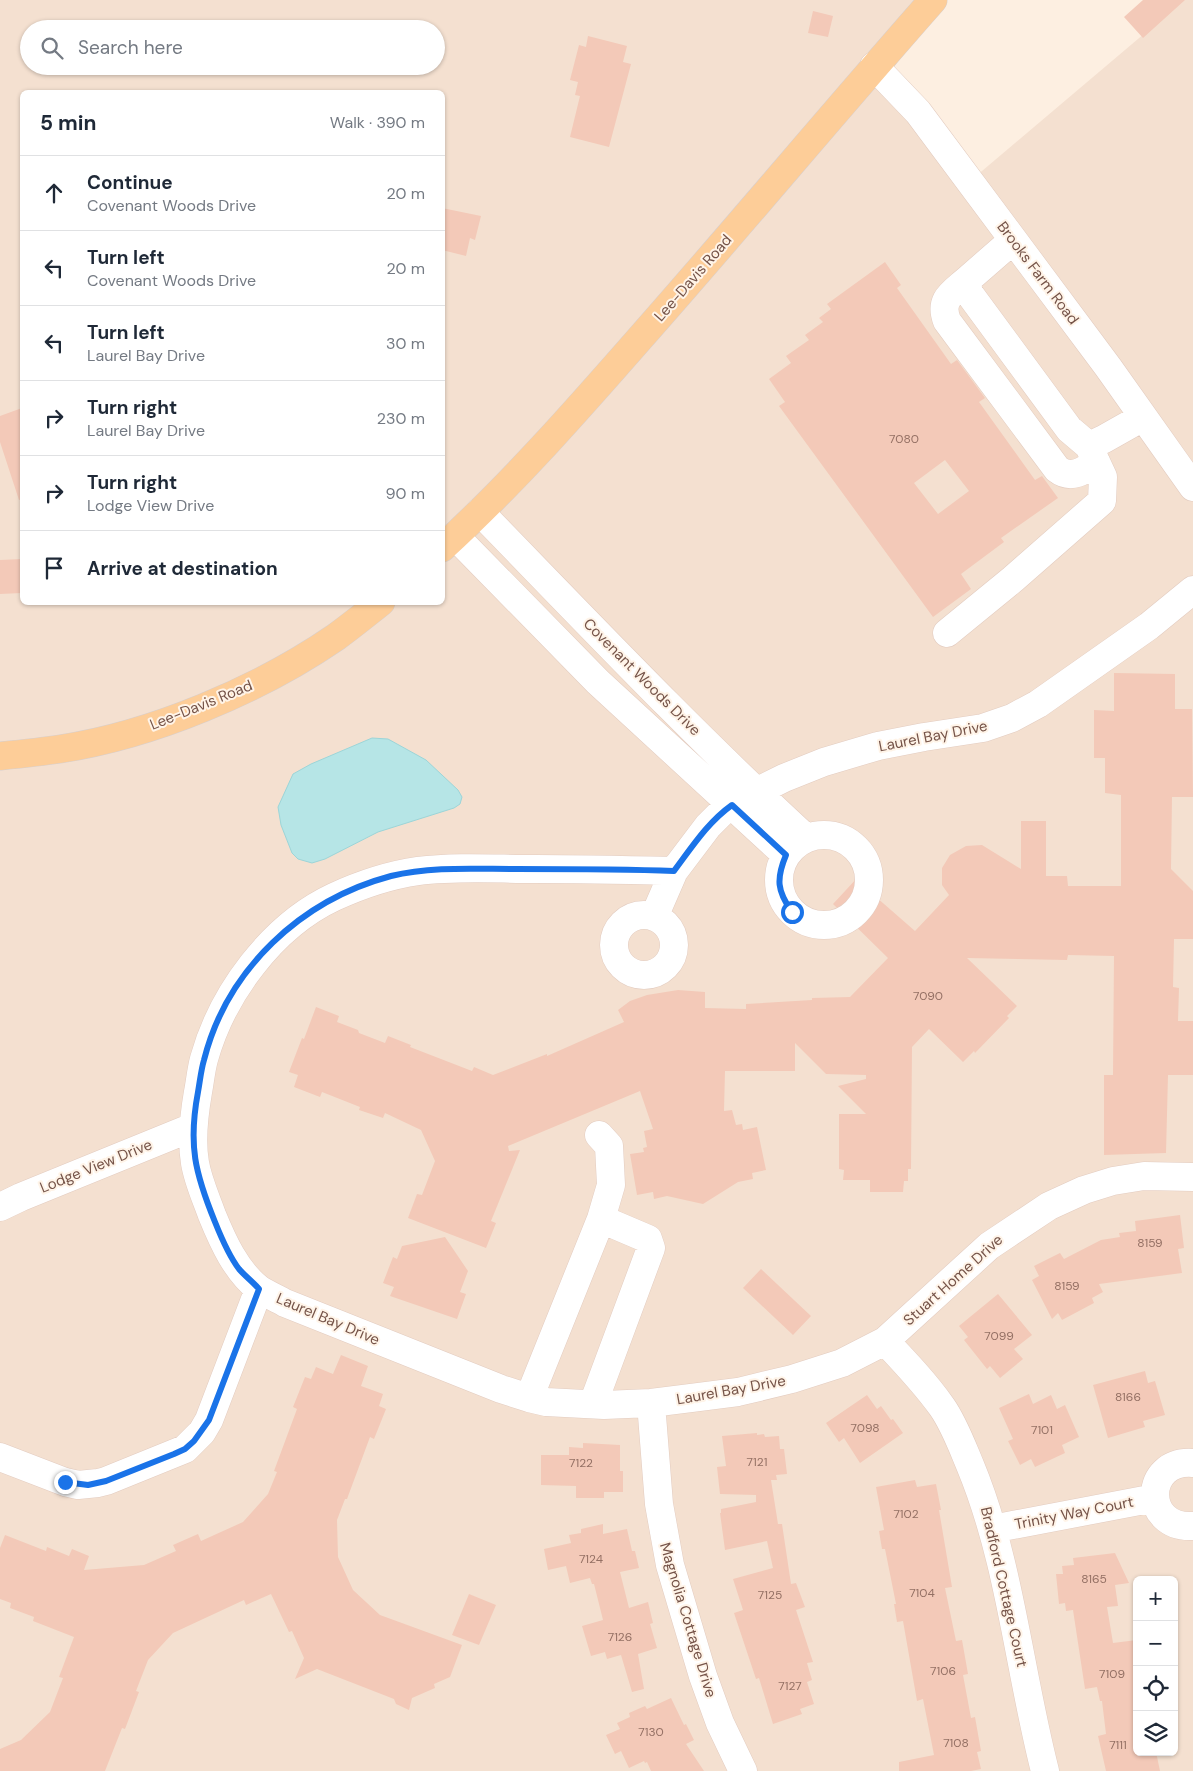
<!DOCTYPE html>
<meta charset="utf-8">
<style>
:root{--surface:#fff;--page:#f6f6f7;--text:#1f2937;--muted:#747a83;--line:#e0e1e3}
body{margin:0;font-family:"DM Sans",sans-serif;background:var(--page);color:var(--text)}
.controls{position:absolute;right:15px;bottom:15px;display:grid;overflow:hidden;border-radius:8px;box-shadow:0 1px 4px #0004}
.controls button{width:45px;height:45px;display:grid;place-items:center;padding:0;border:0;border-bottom:1px solid var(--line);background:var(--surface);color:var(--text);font:25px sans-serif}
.stop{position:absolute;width:15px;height:15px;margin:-11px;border:4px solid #1a73e8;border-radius:50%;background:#fff}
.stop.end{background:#1a73e8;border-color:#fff;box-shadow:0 1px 5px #0008}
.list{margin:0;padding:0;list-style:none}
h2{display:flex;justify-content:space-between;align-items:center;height:65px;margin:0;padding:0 20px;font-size:21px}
h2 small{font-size:16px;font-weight:400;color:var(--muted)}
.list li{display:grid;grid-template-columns:32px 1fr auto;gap:15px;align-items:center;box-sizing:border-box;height:75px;padding:0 20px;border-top:1px solid var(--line)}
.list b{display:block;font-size:19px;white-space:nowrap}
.list p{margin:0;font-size:16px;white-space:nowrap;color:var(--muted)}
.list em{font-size:16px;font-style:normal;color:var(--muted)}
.icon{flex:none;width:28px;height:28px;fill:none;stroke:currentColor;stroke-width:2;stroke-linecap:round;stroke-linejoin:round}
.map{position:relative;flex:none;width:1193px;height:1771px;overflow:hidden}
.search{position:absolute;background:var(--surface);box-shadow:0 1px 4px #0004;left:20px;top:20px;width:425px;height:55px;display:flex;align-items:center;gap:12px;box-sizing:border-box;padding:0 18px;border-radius:28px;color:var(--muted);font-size:19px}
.panel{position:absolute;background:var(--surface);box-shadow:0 1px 4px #0004;left:20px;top:90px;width:425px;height:515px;border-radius:8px}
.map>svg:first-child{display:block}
.residential{fill:#f4e0d0;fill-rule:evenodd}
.water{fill:#b6e5e6;stroke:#9cd5d8}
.building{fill:#f3c9b8;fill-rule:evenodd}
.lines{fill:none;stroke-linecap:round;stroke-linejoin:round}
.minor-casing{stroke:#e3ccc0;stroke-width:29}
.major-casing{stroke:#d8cfcc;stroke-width:29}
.minor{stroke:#fff;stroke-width:28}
.major{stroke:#fdcd98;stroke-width:28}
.route{stroke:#1a73e8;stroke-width:6}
.labels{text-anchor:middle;stroke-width:4;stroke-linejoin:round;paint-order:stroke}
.number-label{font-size:12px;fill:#947064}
.street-label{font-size:15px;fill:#755348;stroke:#fff4e8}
</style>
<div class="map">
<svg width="1193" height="1771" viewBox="0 0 1193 1771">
<rect width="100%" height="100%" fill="#fdefe1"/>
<!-- residential -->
<path class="residential" d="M0,0H946L887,76L969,182L1184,0H1193V1771H0ZM29,29H436V66H29ZM22,92H442V602H22ZM1137,1580H1174V1752H1137Z"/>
<!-- water -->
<path class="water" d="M372,738L388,739L426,760L458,790L462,797L460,804L454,808L378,832L325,859L312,863L298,859L292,853L281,825L278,807L293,774L311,764Z"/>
<!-- building -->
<path class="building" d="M1143,0H1185L1143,38L1124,17Z
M813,11L833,16L828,37L808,33Z
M588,36L627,46L623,62L631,64L609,147L570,137L580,96L575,95L578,82L570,80L579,45L586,47Z
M442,208L481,216L475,240L470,238L466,256L442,250Z
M885,262L901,285L897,288L951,364L957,360L985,398L979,402L1035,480L1042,476L1058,498L1001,538L1004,542L961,574L971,589L933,617L779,406L785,402L769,379L791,363L786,356L809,340L805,335L823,322L819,318L831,309L827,304ZM945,460L969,491L938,514L914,483Z
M22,408V499L19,500L0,442V416Z
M22,559V593L0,594V560Z
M1114,673L1175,674V709H1192L1193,797H1172L1171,869L1193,891V939H1174L1173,987L1179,988L1178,1021H1193V1075H1168L1166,1153L1104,1155V1075H1113L1114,956L1068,955L1067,960L967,958L1017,1006L1007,1016L1009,1018L975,1053L974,1051L963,1062L929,1029L912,1047L911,1169H908V1181H904L903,1192H870V1180H843L844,1170L839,1169V1114H866L838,1086L866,1079V1075L826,1074L795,1043V1071H725L724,1111L732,1110L736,1125L742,1124L743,1130L757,1127L766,1170L752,1173L753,1179L738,1182L703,1204L667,1196L654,1199L653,1192L637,1195L630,1154L644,1152L643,1148L647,1147L644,1131L653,1129L640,1091L508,1146L509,1151L520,1150L491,1221L496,1223L486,1248L408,1218L417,1194L422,1195L435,1161L421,1130L385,1113L383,1118L359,1110L360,1107L322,1092L320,1097L294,1087L298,1075L289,1072L302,1038L304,1039L316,1007L339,1016L337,1022L358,1030L359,1033L385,1043L388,1036L411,1045L410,1047L472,1071L474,1067L493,1075L547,1054V1056L624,1022L618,1010L630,1001L647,995L678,990L705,992V1008L746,1009V1004L812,1000V998L850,997L888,958L833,904L858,877L868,890L915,931L949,895L942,885V868L950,855L966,846L982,845L1021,869V821H1046V876H1067L1068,886H1121V795L1105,793V758H1094V710L1114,711Z
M1180,1215L1184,1248L1178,1249L1182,1273L1099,1284L1103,1292L1092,1298L1094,1303L1062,1320L1058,1313L1052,1319L1032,1280L1039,1276L1034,1266L1060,1253L1064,1259L1101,1240L1120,1237L1119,1233L1136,1231L1135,1221Z
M445,1237L468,1271L460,1292L466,1294L457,1319L390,1296L394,1287L383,1283L393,1257L397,1259L402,1246Z
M761,1269L811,1316L793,1335L743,1288Z
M998,1294L1032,1335L1014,1349L1023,1359L1000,1378L990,1366L987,1369L964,1340L968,1337L959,1326Z
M341,1355L368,1366L361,1386L383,1394L379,1406L386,1409L374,1439L370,1437L347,1499H345L337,1520L338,1557L353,1590L380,1615L462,1645L450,1677L434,1684L435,1688L412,1698L409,1710L396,1704L394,1699L317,1669L295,1679L304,1658L292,1631L289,1632L271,1594L246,1605L244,1600L173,1633L148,1660L136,1691L139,1692L125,1729L122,1728L105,1771H0V1749L21,1740L50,1712L63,1678L59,1677L74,1637L33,1621L34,1617L10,1608L11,1603L0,1599V1548L5,1535L46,1551L47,1547L69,1556L72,1549L89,1556L84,1570L144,1565L176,1551L173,1545L198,1534L201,1541L243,1522L268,1494L277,1472L274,1471L297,1409L293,1407L305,1377L311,1379L316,1367L333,1374Z
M1145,1371L1148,1383L1155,1381L1165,1415L1143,1421L1145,1427L1108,1438L1093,1385Z
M1029,1394L1033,1404L1051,1395L1057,1409L1065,1405L1079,1437L1062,1445L1065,1453L1035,1467L1031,1459L1020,1465L1008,1441L1013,1439L999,1408Z
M867,1395L877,1409L881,1406L891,1420L893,1419L903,1433L860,1463L844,1438L839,1442L826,1423Z
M757,1433V1435L764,1434L765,1437L779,1436L780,1449H784L787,1474L776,1475L777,1480H771L778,1524H782L791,1584L796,1583L805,1607L796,1610L813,1662L807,1663L812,1680L807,1682L814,1704L800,1709L802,1714L773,1724L759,1678L756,1679L734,1613L743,1610L733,1579L773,1568L767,1541L725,1550L720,1513H721V1509L756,1502V1495L720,1494L717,1467L726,1466L722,1436Z
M583,1443L620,1445V1471H623V1492H604V1498H576V1486L541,1485V1455H569V1447L583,1448Z
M915,1480L917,1487L936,1484L941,1510H939L952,1587L945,1588L956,1641L962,1640L968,1674L963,1675L971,1718L975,1717L981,1751L977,1752L981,1769L971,1771H899V1762L934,1755L923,1699L917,1701L903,1621L897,1622L894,1604H896L885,1549H882L879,1531L884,1530L876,1487Z
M603,1524V1534L627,1529L632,1551H635L639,1568L620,1572L629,1608L648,1602L653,1623L650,1624L657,1648L638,1654L644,1689L632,1692L621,1655L607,1659L605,1652L591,1656L582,1626L603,1620L594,1584H592L590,1578L570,1583L566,1566L548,1570L544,1549L571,1543L569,1535L581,1533V1529Z
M1115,1553L1129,1583L1115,1585L1118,1606L1107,1607L1113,1643L1137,1640V1752H1156L1160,1771H1106L1098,1736L1106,1734L1102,1701H1100L1097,1687L1085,1689L1073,1610L1066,1611L1065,1603L1059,1604L1056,1574H1063L1062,1566L1074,1565L1073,1558Z
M469,1594L496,1605L479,1645L452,1635Z
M671,1698L684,1725L686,1724L694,1740L686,1744L704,1771H651L647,1762L645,1763L644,1761L629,1768L621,1751L615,1754L606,1735L620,1729L617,1723L630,1717L629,1713L645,1706L647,1709Z"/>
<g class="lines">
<defs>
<path id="minor" d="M874,66L918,112L1108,367L1193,487
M966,281C951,294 939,300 947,321L1057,469C1071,480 1084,471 1096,462
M1089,446L1104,439L1143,417
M480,512C587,622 693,734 806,838
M455,536L598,682L786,855
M947,633L1013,579L1102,501L1103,477L1096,462L1089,446L1069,429L969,293L966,281L1013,240
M779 880a45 45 0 1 1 90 0a45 45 0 1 1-90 0Z
M674,871C628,870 582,869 536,869C497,869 457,866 418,871C390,875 360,885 334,897C272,926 222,994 204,1059C201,1070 200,1082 198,1092C194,1115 191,1140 195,1163C198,1181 206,1198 212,1215C223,1242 236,1271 259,1289C267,1294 276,1298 285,1303L501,1389L529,1398L546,1402L604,1405L651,1403L691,1398L738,1392L792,1379L842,1363L885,1341L989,1246L1049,1206L1084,1190L1113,1181L1144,1176L1193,1177
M614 945a30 30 0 1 1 60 0a30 30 0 1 1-60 0Z
M654,917L674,871L708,826L721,813L740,800L784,778L824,762L878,746L924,737L983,728L1012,718L1038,704L1149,626L1193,590
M0,1207L21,1197L193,1127
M885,1341C905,1362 925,1383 942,1407C954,1424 962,1446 970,1465C1010,1561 1019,1670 1045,1771
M529,1398L601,1219L611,1185L609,1146L599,1135
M651,1403L659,1504L670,1565L703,1676L720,1723L743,1771
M593,1404L651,1248L648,1239L601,1219
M0,1457L65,1482L78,1485L98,1483L106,1481L185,1449L202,1432L209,1420L259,1289
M1193,1463C1143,1459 1142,1529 1193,1526
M992,1529L1155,1498"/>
<path id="major" d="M442,548C514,482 578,409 642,336C740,225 835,111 933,0
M0,756C20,754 40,752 60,749C152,735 259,690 336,637C351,626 366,614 381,602"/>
</defs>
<!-- minor casing -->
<use href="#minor" class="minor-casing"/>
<!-- major casing -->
<use href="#major" class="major-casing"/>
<!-- minor -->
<use href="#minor" class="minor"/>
<!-- major -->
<use href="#major" class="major"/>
</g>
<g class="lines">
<!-- route -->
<path class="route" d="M65,1482L88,1485L106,1481L174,1454L185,1449L194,1441L209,1420L259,1289C253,1282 245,1276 239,1269C229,1256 221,1237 215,1222C195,1173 188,1145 198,1092C200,1081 201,1070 204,1060C227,969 301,900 391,876C431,866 475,869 516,869C569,869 622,869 674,871C692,847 708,822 732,805L786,855C776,879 777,891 792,912"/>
</g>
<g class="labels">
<!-- number labels -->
<g class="number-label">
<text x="904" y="443">7080</text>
<text x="928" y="1000">7090</text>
<text x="1150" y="1247">8159</text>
<text x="1067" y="1290">8159</text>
<text x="999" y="1340">7099</text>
<text x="1128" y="1401">8166</text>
<text x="865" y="1432">7098</text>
<text x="1042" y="1434">7101</text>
<text x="757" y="1466">7121</text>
<text x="581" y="1467">7122</text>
<text x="906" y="1518">7102</text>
<text x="591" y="1563">7124</text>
<text x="1094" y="1583">8165</text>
<text x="922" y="1597">7104</text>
<text x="770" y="1599">7125</text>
<text x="620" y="1641">7126</text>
<text x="943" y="1675">7106</text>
<text x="1112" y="1678">7109</text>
<text x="790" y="1690">7127</text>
<text x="651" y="1736">7130</text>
<text x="956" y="1747">7108</text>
<text x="1118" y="1749">7111</text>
</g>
<!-- street labels -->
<g class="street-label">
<text transform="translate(1038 273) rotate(53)" y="5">Brooks Farm Road</text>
<text transform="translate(693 278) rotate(-49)" y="5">Lee-Davis Road</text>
<text transform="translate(642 677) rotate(45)" y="5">Covenant Woods Drive</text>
<text transform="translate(201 705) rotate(-22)" y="5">Lee-Davis Road</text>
<text transform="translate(933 736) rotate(-11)" y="5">Laurel Bay Drive</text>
<text transform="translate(96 1166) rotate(-22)" y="5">Lodge View Drive</text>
<text transform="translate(953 1280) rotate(-42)" y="5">Stuart Home Drive</text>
<text transform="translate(328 1319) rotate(23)" y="5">Laurel Bay Drive</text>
<text transform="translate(731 1390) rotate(-10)" y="5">Laurel Bay Drive</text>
<text transform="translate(1074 1513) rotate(-11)" y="5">Trinity Way Court</text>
<text transform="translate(1004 1587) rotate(77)" y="5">Bradford Cottage Court</text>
<text transform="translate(688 1620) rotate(73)" y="5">Magnolia Cottage Drive</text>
</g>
</g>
</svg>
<div class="controls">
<button>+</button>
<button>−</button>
<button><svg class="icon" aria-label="locate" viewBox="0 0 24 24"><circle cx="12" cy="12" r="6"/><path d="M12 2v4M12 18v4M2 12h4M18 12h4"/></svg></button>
<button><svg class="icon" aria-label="layers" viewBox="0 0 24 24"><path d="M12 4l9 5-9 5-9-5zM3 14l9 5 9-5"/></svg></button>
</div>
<div class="stop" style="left:792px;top:912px"></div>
<div class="stop end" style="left:65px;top:1482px"></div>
<div class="search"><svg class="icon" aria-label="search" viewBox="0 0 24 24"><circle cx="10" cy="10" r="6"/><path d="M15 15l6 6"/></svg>Search here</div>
<section class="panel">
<h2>5 min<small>Walk · 390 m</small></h2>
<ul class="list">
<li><svg class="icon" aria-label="ahead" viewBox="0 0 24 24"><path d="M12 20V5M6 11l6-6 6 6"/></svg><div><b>Continue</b><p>Covenant Woods Drive</p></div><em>20 m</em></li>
<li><svg class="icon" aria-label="left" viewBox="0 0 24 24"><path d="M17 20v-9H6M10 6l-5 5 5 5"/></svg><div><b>Turn left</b><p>Covenant Woods Drive</p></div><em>20 m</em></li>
<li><svg class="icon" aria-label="left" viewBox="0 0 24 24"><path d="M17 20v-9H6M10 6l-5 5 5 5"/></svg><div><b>Turn left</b><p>Laurel Bay Drive</p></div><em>30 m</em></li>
<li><svg class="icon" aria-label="right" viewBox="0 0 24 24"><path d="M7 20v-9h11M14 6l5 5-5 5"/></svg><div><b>Turn right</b><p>Laurel Bay Drive</p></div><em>230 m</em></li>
<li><svg class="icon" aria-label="right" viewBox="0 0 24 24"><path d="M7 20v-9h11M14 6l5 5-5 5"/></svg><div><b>Turn right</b><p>Lodge View Drive</p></div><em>90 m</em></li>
<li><svg class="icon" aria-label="arrive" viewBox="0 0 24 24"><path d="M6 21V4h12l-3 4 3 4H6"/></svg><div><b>Arrive at destination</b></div></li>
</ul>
</section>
</div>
